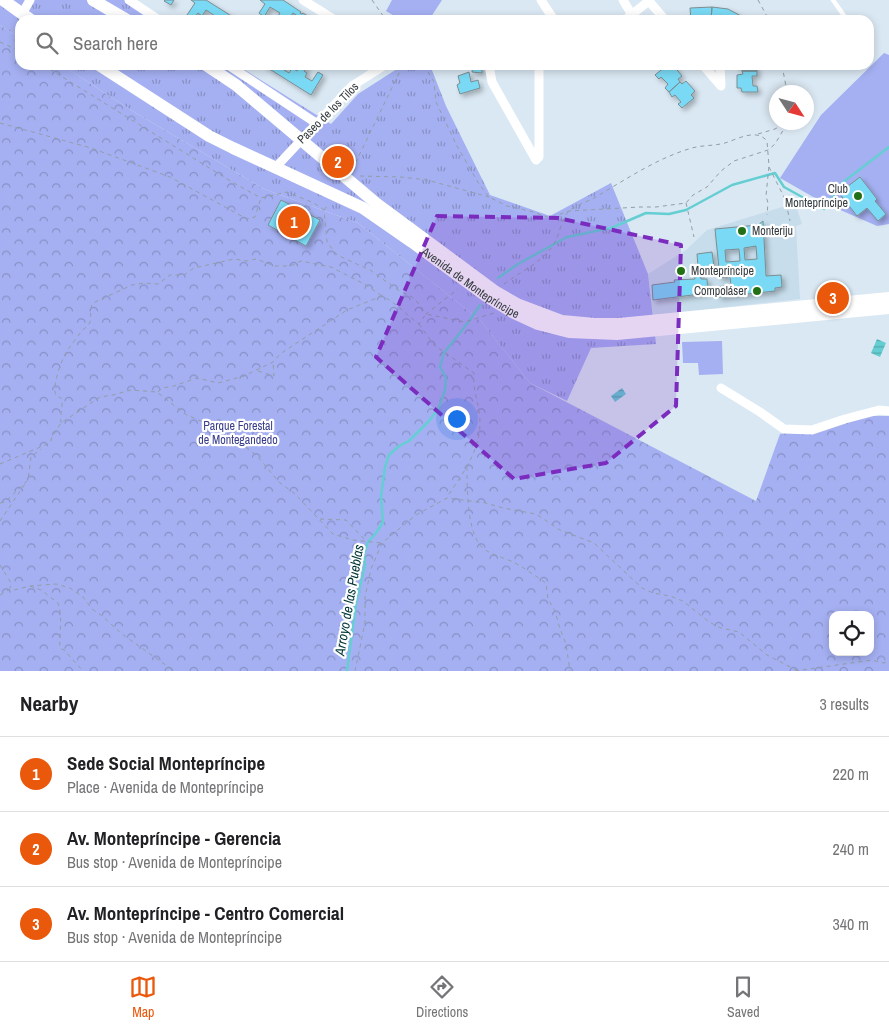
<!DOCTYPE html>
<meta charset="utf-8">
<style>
:root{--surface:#fff;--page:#f6f6f6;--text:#202124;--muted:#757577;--line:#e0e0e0;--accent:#ea580c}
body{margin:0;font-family:"Archivo Narrow",sans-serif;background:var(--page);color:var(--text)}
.controls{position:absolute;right:15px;bottom:15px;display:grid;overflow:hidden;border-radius:10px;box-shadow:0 2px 8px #0003}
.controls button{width:45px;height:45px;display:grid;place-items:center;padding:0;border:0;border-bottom:1px solid var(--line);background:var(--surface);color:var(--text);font:25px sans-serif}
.compass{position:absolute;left:769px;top:85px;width:45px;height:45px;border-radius:50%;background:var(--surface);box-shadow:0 2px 8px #0003;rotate:126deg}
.you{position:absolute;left:456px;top:418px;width:18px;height:18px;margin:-12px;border:4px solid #fff;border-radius:50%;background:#1a73e8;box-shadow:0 0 0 8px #1a73e833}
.badge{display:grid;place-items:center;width:32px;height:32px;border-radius:50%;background:var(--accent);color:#fff;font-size:16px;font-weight:700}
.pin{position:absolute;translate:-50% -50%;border:2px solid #fff;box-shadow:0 1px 5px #0006}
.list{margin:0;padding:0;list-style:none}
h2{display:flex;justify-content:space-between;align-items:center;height:65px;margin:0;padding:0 20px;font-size:21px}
h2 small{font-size:16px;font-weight:400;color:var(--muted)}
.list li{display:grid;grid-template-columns:32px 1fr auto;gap:15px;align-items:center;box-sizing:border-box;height:75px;padding:0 20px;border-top:1px solid var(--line)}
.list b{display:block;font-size:19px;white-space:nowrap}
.list p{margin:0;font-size:16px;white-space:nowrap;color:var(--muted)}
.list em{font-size:16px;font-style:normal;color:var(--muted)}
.icon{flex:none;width:28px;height:28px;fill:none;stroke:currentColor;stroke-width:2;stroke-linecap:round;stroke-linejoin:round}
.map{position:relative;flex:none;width:889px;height:671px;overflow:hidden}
.search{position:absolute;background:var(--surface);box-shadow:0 2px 8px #0003;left:15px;right:15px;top:15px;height:55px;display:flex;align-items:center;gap:12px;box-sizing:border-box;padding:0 18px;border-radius:15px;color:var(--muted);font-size:19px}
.sheet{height:290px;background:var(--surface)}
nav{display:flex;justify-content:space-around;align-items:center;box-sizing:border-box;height:70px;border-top:1px solid var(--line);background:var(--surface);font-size:14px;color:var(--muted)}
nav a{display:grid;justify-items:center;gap:2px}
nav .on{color:var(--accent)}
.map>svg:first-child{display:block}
.built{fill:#c7ddeb}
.grass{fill:#a5b0f2}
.forest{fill:url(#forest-crowns);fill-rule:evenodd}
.park{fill:url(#park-tufts)}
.water{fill:url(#water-rules)}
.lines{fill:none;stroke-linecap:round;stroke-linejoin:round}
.stream{stroke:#64ced2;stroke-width:2.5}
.building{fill:#7ad9f4;stroke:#7c8d92;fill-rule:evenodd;filter:url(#shadow)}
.path{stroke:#929da5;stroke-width:1;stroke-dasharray:4 4;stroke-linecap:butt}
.lane{stroke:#fff;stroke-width:4.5}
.street{stroke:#fff;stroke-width:9}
.secondary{stroke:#fff;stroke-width:12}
.marked{fill:#7b2cbf;fill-opacity:0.2;stroke:#7b2cbf;stroke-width:4;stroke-dasharray:10 6;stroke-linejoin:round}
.poi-dot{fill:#217015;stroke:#fff;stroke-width:2}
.labels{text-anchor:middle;stroke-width:4.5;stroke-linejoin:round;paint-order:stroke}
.street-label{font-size:12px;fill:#353b3f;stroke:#fff}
.poi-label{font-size:12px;fill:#353b3f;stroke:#fff;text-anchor:end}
.park-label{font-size:12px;fill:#383d8b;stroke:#fff}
.water-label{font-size:14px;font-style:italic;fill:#003638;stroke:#fff}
</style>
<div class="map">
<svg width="889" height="671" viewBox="0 0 889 671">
<defs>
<pattern id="forest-crowns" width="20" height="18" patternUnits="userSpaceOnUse" patternTransform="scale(1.25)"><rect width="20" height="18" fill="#a5b0f2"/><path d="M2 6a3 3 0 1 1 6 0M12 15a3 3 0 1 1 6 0" fill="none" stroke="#8790c5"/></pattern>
<pattern id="park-tufts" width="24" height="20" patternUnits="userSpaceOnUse" patternTransform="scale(1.25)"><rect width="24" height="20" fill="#a5b0f2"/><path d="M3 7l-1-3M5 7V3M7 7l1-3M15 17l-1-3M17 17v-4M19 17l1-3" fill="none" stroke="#8790c5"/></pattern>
<pattern id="water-rules" width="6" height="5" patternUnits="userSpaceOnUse" patternTransform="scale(1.25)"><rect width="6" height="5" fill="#64ced2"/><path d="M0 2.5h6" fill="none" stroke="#53a8ac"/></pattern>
<filter id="shadow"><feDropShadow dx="3" dy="3" stdDeviation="2.5" flood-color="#0004"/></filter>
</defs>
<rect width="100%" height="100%" fill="#dae8f3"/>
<!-- built -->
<path class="built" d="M795,203L802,224L796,226L800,299L653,315L648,274L686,250L707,230Z"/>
<!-- grass -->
<path class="grass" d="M392,0H442L429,20H401L386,11Z
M884,53L889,55V224L877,226L822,202L780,178L821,115Z
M722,341L723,374L699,375L698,363H683L682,342Z"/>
<!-- forest -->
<path class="forest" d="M0,25L20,38V65H62L126,107L264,189L358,223L481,321L530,383L756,501L780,434L870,416H889V671H0ZM833,615H870V652H833Z"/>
<!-- park -->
<path class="park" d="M0,0H134L166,20H20V38L0,25Z
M62,65H237L331,124L358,94L400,67L406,65H430L446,106L490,195L550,216L611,183L648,274L656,344L591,348L567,401L530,383L481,321L358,223L264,189L126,107Z"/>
<!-- water -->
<path class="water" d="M877,339L886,343L880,357L871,353Z
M622,388L626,394L615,402L611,396Z"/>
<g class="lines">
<!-- stream -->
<path class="stream" d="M498,278L518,264L567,237L611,228L646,213L669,214L686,210L732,185L775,173L784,187L824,209L842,183L889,147
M347,671L356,603L365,565L364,554L368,542L376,533L383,522L381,497L385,467L389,455L399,446L409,441L428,422L439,408L445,390L446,378L440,367L444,353L470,320L480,305"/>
</g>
<!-- building -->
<path class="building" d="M165,0H174L171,5L164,1Z
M191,0H206L233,17L231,20H217L218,18L206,10L202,16L198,13L193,19L187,15L195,3Z
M260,0H283L301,12L300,13L302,14L303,13L314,20H297L299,17L293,13L289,19L286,17L284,20H278L276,19L280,13L270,7L264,17L259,13L265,4Z
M712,7L711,20H691L690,8Z
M712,7L728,9L741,16L738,20H711Z
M263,65H287L284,70L289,73L292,68L297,71L301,65H308L304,71L307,73L305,77L312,81L318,72L323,75L311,95Z
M473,65H482V73L472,72Z
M667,65L669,68L673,65L682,76L678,79L680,82L669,92L665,88L668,84L661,77L659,79L655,75Z
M736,65L756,66L757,71H742V68L736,67Z
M742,71H757V76H752L753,86H757L758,92H742L741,88H737V75L743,74Z
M469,72L471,82L478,80L480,88L460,94L457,85L460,83L458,76Z
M686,81L695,91L691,95L694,98L682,108L678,104L681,102L675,95L672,97L669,92L680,82L682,84Z
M860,177L877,199L875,201L886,214L878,221L867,208L857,216L839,193Z
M281,200L320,220L306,246L268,225Z
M763,221L766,276L781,275L782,287L775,288V291L719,297L717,287L731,285L730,277L720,278L715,229L758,225ZM756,246L757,259L745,260L744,248ZM739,249L740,261L726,262L725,250Z
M712,252L714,267L700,269L701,279H707L708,293L653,300L652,285L675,282L674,280L695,279L694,267L698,266L697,254Z"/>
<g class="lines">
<!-- path -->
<path class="path" d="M372,0L386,20
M758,0L769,20
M0,42L20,51
M43,65L232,182L261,198L287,192L314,203L324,210L327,242L337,255L370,270L398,290L412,297L420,305L426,314L458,289
M424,65L434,82L436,102L457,146L479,184L489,197L507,206L530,211L550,218L569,211L640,207H656L686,203L693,195L707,187L721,171L734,161L768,150L775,144L788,122
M782,65L787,92
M0,123L91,148L170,177L247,219L255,217L261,198
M758,134L775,129L787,122
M769,167L785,199L790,221
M352,170L403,65
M360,176L401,177L427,180L489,197
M686,203L694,237
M324,210L329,204
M504,284C521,271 542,263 554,244C560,234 561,218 570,210C577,205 586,202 594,198C625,180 657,158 692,148C703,145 714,146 725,143C738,139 756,128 767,141L769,166L766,196L768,203L767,215
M419,324L434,345L474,373C472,390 480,405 480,423C480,451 462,475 447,497
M258,371L274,376L273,362
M158,392L162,388L174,386L197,378L218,383L244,376L273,362L280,354L347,310L382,296C397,303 406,315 419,324L426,314L465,322L494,313
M61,423C60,415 63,403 62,400C60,395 59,399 56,395C51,387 63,355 69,348C73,343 77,337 81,332C83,329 87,327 89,324C93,318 88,311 93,303L132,285L144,283L158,284L170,275H184L194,268L234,259L247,261L256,259L275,266H285L293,265L301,261L331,267L366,285L382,296
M0,464L50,443L52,437L61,423L100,397L113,395L131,390L157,392L185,414L205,423L218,435L232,439L247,448L258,457L279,482L295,494L333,534L353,540L382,543
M467,467C467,488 467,526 479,544C486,554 503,557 513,562C525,568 535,576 546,583L548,599L555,611L560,629L566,644L570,671
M0,503L5,502L28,480L31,457L41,449
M320,519L346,520L366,541
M0,521L25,484
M0,565L11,583L10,588
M30,586L41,590L58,603C63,618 59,633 60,648L64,650L83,671
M0,595L10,589L14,590L30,586L56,584L70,588L83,597L92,609L101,615L122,634L174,671
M355,671L365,623V597L371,569L382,543L416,515L447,498L486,503L503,508L536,514L560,530L594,543L642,588L653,593L670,596L683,601L709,622L721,628L739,632L767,655L798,671
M795,671L872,660L883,663L889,662"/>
<!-- lane -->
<path class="lane" d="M833,0L847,20"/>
<!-- street -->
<path class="street" d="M129,0L159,20
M303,0L335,20
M541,0L554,20
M623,0L632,15
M649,1L665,20
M22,14L30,0
M625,20L650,0
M228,65L316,123
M489,65L492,82L536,160L539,157V65
M703,65L721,86L720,65
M275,168L352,86L385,65
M721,388L760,412L784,429L812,430L845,419L879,410L889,411"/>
<!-- secondary -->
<g class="secondary">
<path d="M3,0L31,20"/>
<path d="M93,0L127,20"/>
<path id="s1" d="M99,65L209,136L233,148L363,208L412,242L486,296L512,312L538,324L569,332L617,334L889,308"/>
<path d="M206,65L236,85L377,204L496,292L517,304L562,321L595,324H619L889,298"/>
</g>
</g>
<!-- marked area -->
<path class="marked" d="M437,216L558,218L681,245L676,406L606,463L514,479L376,357Z"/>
<!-- markers -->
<g class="poi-dot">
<circle cx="858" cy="196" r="5"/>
<circle cx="742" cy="231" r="5"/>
<circle cx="681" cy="271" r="5"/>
<circle cx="757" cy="291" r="5"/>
</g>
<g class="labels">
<!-- street labels -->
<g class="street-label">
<text transform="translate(328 113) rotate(-45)" y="4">Paseo de los Tilos</text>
<text dy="4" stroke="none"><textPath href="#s1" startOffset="432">Avenida de Montepríncipe</textPath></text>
</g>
<!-- poi labels -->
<g class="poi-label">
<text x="848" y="193">Club<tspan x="848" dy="14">Montepríncipe</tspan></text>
<text x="752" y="235" text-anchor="start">Monteriju</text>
<text x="691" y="275" text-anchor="start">Montepríncipe</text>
<text x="747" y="295">Compoláser</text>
</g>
<!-- park labels -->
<g class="park-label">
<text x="238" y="430">Parque Forestal<tspan x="238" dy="14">de Montegandedo</tspan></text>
</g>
<!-- water labels -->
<g class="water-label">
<text transform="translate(349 600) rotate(-80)" y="5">Arroyo de las Pueblas</text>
</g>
</g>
</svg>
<div class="controls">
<button><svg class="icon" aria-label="locate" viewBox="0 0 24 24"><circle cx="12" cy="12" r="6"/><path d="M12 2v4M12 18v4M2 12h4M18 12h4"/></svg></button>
</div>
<svg class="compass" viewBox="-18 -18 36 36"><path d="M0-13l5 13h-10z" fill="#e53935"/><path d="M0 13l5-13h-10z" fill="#757577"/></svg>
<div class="you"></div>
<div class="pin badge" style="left:294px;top:222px">1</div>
<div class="pin badge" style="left:338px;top:162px">2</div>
<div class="pin badge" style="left:833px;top:298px">3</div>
<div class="search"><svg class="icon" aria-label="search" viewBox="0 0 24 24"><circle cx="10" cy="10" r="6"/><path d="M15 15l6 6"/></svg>Search here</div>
</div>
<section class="sheet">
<h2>Nearby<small>3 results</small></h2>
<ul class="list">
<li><span class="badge">1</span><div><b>Sede Social Montepríncipe</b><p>Place · Avenida de Montepríncipe</p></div><em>220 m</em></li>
<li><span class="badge">2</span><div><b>Av. Montepríncipe - Gerencia</b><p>Bus stop · Avenida de Montepríncipe</p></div><em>240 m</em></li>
<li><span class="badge">3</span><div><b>Av. Montepríncipe - Centro Comercial</b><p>Bus stop · Avenida de Montepríncipe</p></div><em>340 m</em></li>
</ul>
</section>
<nav>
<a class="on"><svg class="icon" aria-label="map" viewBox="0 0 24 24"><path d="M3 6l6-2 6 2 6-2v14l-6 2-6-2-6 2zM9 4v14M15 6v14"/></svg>Map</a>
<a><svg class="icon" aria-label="directions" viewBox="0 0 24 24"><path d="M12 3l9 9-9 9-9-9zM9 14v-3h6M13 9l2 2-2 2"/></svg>Directions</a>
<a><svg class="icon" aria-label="saved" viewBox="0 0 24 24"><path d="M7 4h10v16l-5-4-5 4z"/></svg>Saved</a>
</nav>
